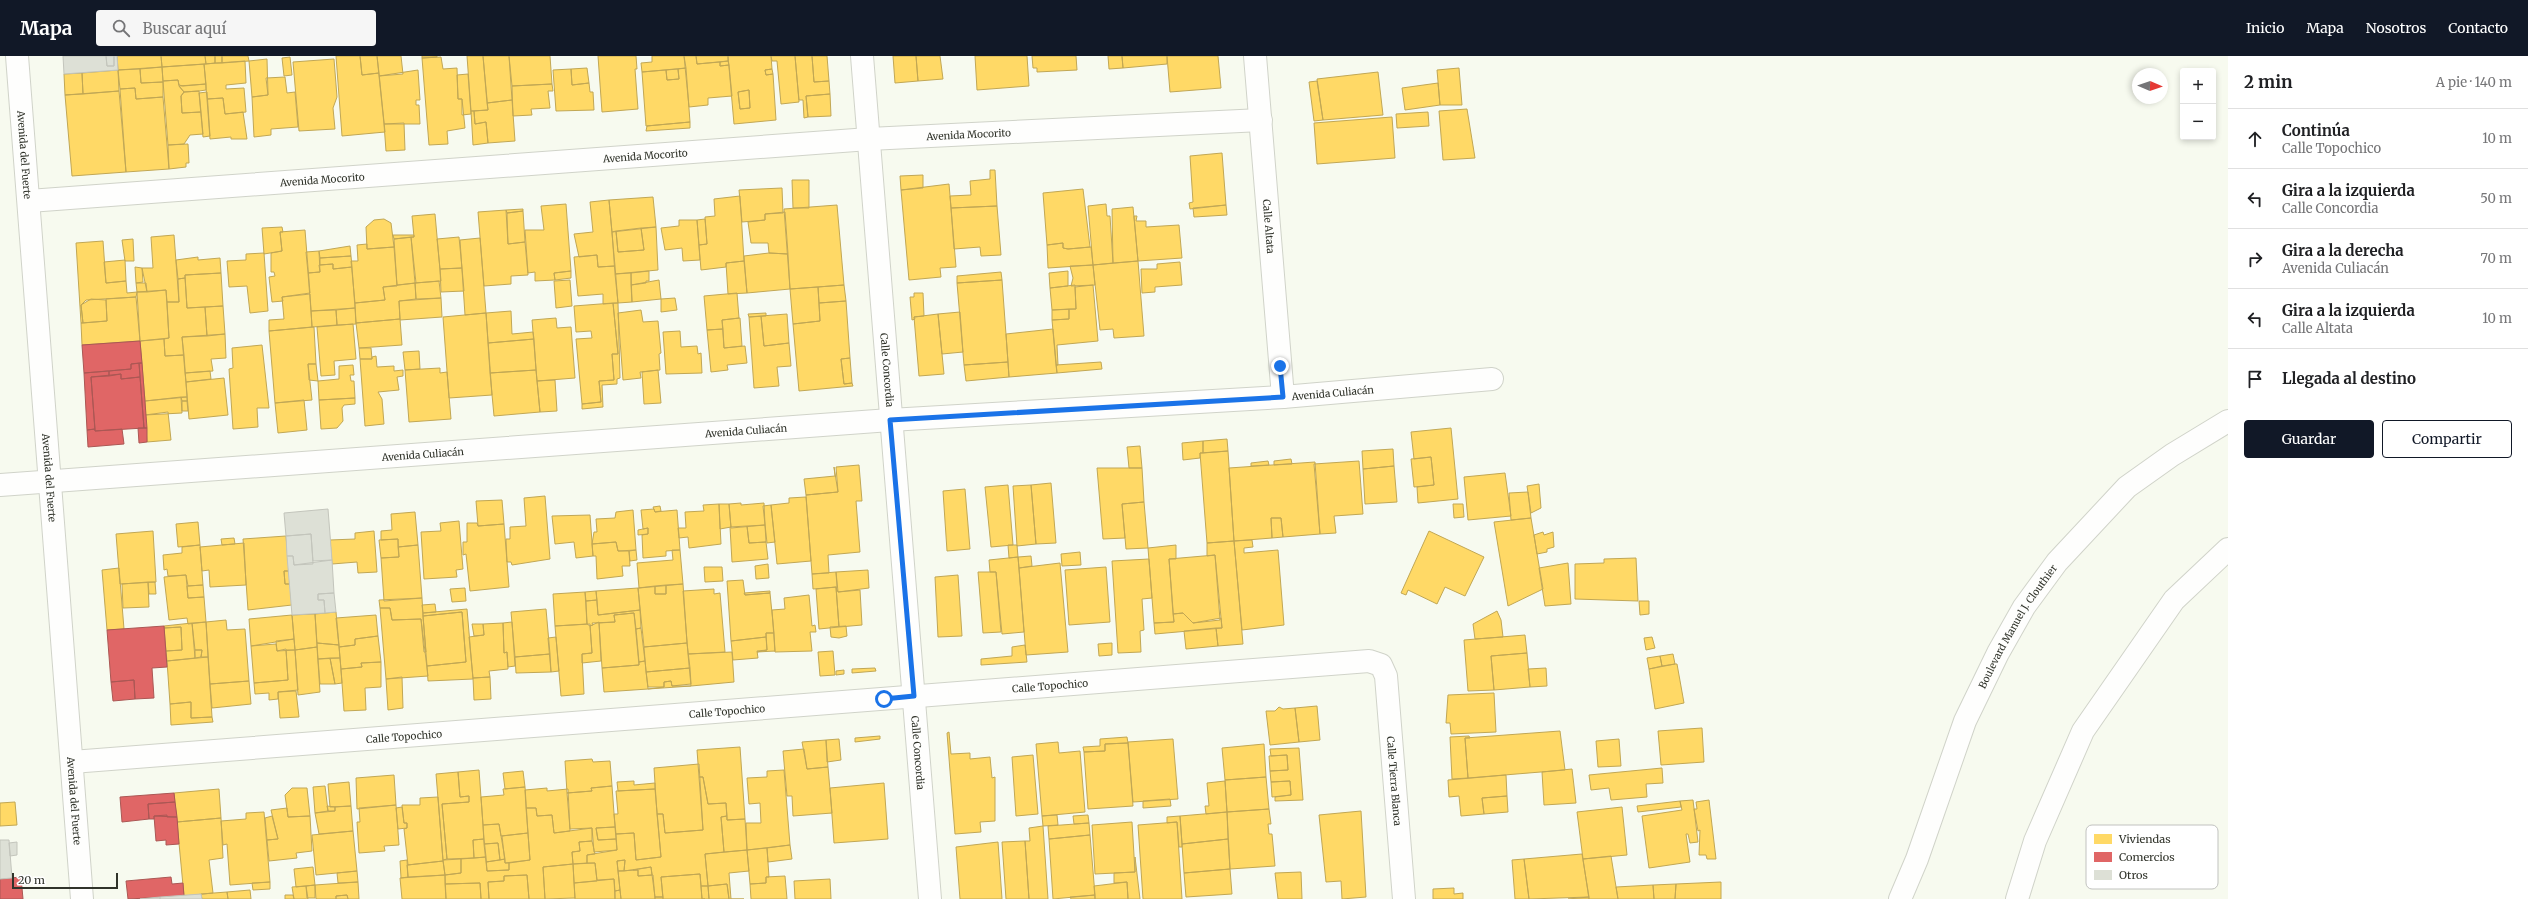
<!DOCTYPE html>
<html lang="es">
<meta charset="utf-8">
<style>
:root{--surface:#fff;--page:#f6f6f6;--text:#202124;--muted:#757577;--line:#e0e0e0;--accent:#111827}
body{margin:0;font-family:Merriweather,serif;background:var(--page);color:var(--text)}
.controls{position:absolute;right:12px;top:12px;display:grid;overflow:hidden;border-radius:4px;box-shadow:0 2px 6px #0003}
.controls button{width:36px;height:36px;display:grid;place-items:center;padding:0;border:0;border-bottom:1px solid var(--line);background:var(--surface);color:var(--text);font:20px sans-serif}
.compass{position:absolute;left:2132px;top:12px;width:36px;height:36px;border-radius:50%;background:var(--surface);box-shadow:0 2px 6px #0003;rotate:92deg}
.scale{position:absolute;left:12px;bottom:10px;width:106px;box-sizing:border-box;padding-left:4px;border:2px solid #30332a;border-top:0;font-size:11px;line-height:14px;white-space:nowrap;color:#30332a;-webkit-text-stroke:3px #fff;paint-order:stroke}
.stop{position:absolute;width:12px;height:12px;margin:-9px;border:3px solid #1a73e8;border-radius:50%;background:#fff}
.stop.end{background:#1a73e8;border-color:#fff;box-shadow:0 1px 4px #0008}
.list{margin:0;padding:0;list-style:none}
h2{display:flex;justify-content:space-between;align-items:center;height:52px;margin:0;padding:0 16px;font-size:17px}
h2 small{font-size:13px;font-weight:400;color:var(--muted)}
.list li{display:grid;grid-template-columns:26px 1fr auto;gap:12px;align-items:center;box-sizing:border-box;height:60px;padding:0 16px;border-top:1px solid var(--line)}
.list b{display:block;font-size:15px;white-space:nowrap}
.list p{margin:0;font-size:13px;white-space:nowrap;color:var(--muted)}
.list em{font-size:13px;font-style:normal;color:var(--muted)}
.actions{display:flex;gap:8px;padding:12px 16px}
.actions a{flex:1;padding:9px 0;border:1px solid var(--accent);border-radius:4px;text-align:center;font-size:14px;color:var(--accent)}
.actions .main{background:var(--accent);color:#fff}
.icon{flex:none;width:22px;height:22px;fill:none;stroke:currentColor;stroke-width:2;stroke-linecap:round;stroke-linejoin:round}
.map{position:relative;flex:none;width:2228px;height:843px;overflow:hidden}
header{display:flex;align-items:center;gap:24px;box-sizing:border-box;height:56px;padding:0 20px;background:var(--accent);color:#fff}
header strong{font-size:19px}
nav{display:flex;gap:22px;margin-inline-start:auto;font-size:14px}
.search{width:280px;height:36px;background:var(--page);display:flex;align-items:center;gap:10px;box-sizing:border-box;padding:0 14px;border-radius:4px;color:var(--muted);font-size:15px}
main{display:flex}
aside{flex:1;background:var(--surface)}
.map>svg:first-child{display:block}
.homes{fill:#ffd966;stroke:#c1a754;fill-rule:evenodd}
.shops{fill:#e06666;stroke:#ab5754}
.building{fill:#dde0d6;stroke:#c3c5bc}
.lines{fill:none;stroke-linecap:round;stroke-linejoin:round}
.street-casing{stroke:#d0d3c9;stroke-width:24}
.secondary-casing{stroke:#d0d3c9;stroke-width:24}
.primary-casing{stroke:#d0d3c9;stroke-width:24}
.street{stroke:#fefefd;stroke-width:22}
.secondary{stroke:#fefefd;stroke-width:22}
.primary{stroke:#fefefd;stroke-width:22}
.route{stroke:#1a73e8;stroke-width:5}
.labels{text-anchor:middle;stroke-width:4;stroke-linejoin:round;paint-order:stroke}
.street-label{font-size:10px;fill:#30332a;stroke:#fff}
.key{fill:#fff;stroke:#c1c2bf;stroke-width:1}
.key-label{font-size:11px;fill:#30332a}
</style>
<header>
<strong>Mapa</strong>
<div class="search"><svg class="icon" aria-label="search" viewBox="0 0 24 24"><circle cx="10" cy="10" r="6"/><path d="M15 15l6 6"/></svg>Buscar aquí</div>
<nav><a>Inicio</a><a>Mapa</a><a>Nosotros</a><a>Contacto</a></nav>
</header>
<main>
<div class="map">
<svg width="2228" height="843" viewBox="0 0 2228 843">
<rect width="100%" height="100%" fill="#f7faef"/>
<!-- homes -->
<path class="homes" d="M117,0H161L162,11L118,14Z
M161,0H205L206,8L162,11Z
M205,0H215V7L206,8Z
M215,0H222V7H215Z
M222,0H248L249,5L222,7Z
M336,0H360L362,19L379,17L385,76L342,80Z
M360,0H377L379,17L362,19Z
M377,0H401L403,18L379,20Z
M422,0H437V1L422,2Z
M467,0H483L488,54L471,55Z
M483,0H509L512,44L487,47Z
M509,0H550L552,28L512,30Z
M598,0H636L637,13H635L638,53L602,56Z
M652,0H684L686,12L642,16L641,7L652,6Z
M684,0H696L697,8L720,6V10L729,9L732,40L708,42V49L689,51Z
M696,0H728V5L697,8Z
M728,0H771L772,13L765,14L766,19L773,18L776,64L734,68ZM749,34L750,52L740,53L738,36Z
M771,0H795L799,46L781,48L777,5H772Z
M795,0H812L814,26L829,25L830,38L806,40L808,61L804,62L803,44H799Z
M812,0H827L829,25L814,26Z
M893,0H916L918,25L895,27Z
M916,0H940L943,23L918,25Z
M975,0H1027L1029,30L977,34Z
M1032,0H1076L1077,14L1037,16V12H1033Z
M1108,0H1122L1123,12L1109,13Z
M1122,0H1167V8L1123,12Z
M1167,0H1218L1221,32L1170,36Z
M290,1L292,19L284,20L282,2Z
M441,1L443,13L457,12L458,43H462L465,72L447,75L448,88L429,89L422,2Z
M267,3L268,39L252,41L249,5Z
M334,3L337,41L333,52L335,73L299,75L293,6Z
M245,5L246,27L226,29V33L244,32L246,56L225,58L223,42L207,43L204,8Z
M728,5L729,9L720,10V6Z
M204,8L206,28L183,30L179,29L178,24L163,25L162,11Z
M162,11L163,26L141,27L140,13Z
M587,12L589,27L572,29L571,13Z
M686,12L690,66L646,70L642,16L666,14L667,24L679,23L678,13Z
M1459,12L1462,49H1440L1437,14Z
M140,13L141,27L163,26V41L136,43L135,32L120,33L118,14Z
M571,13L572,29L589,27L590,36H593L594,54L556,55L553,14Z
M678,13L679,23L667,24L666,14Z
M772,13L773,18L766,19L765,14Z
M118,14L119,35L83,38L82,17Z
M418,14L420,44H416V49H419L420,68H384L379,20Z
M1378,16L1383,59L1323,64L1317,23Z
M82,17L83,38L65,39L64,18Z
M468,18L471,58L462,59V43H458L457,19Z
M285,21L287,37L295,36L298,71L271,73V79L254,81L252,41L268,39L266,22Z
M178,24L179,30L184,36L181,40L182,57L201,56L203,78L190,79L184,88L168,89L163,25Z
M1317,25L1323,64L1314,65L1309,26Z
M1438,27L1440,49L1405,54L1402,32Z
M206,28V34L199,35L184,36L179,30Z
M552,28L553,35H548L550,52L531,53L532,59L513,60L512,30Z
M135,32L136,43L163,41L169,113L126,116L120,33Z
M749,34L750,52L740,53L738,36Z
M119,35L126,116L72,120L65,39Z
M199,35L201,56L182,57L181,40L184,36Z
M207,36L210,80L203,81L199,37Z
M830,38L831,60L808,61L806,40Z
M223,42L225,58L243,56L247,83H231V81L210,83L207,43Z
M512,44L515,85L488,87L486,66L475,68L474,55L488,54L487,47Z
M1467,53L1475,102L1443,104L1439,55Z
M471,55H474L475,68L486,66L488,87L473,89Z
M1428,56L1429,70L1397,72L1396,58Z
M1392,61L1395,102L1317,108L1314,67Z
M690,66V72L646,75L647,70Z
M404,67L405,94L386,95L384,68Z
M188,88L189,107H186V111L169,113L168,89Z
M1222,97L1226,149L1190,153L1189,147L1193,146L1190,100Z
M990,114H995L997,150L951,152L950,140L971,139L970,125L990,123Z
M923,119V132L901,134L900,120Z
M792,124H809V152H793Z
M949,128L956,211L940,212L941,221L909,224L901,134Z
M782,132L783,157L765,158V164L742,166L739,134Z
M1083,133L1090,191L1068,193L1063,192V187L1047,189L1043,137Z
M740,140L744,205L726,207V211L701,214L699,189L707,188L705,161L715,160L714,143Z
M653,141L656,171L612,176L609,144Z
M609,144L615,210L598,211L597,199L579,201L574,178L593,176L590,146Z
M566,148L571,215L554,217L555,224L535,225V216L528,217L525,174H544L541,150Z
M1106,148L1107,160H1110L1113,207L1093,209L1088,150Z
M837,149L844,229L790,233L784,153Z
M1226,149L1227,159L1194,161L1193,152Z
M997,150L1001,199L981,200L980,191L954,193L951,152Z
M1133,151L1138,205L1113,207L1112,153Z
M523,153V155L507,157L506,154Z
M506,154L508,188L525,186L528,219L511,220V228L484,230L478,156Z
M523,155L525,186L508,188L507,157Z
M785,156L788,198L769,197L768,187H751L748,166L765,164V158Z
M435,158L441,225L415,227L411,181H414L412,160Z
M1134,160H1137L1136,165H1146V171L1179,169L1182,202L1138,205Z
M384,163L391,167L394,191L367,193L366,171L374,164Z
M705,163L707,188L699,189L697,164Z
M679,164H697L700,204L683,205L682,192L665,194L661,172L679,170Z
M282,171L283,176H280L282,195L264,198L262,172Z
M656,171L658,214L615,218L612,176L616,175L618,196L644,194L641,172Z
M641,172L644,194L618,196L616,175Z
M305,174L310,237L282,241L283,245L272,246L269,221L275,220L274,216H271V197L282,195L280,176Z
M174,179L179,246H167L166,234L147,236L142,212H153L151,181Z
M393,179H414V181L394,183Z
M411,181L416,227L397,229L394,183Z
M459,181L462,212L440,213L437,183Z
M480,182L486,257L465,259L460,184Z
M133,183L134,205H125L122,184Z
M103,185L106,227L126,225L127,237L137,236L136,241L86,244L81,249L83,267H81L76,187Z
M1063,187V192L1068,193L1091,191L1093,209L1048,212L1047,189Z
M367,188V193L394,191L397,230L383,231L385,244L355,247L351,205H358L357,189Z
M350,190L351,200L320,202L319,195Z
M319,195L320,216L308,217L306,196Z
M264,197L268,255L250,257L247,230L229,231L227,205L246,204V198Z
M769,197L788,198L790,233L747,237L744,200Z
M597,199L598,211L615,210L618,247L603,248V238L578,240L574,201Z
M351,200L352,211L333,213V208L320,209V202Z
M198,201V204L220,202L221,217L185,219V222L178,223L176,204Z
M125,204L126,225L106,227L104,206Z
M744,205L747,237L728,238L726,207Z
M1138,205L1144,280L1114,282L1113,273L1100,274L1093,209Z
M1180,206L1182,229L1155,231V236L1142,237L1141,213H1157V208Z
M333,208V213L352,211L355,252L311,255L308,217L320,216L319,209Z
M1093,209L1095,229L1071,230L1073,222L1070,210Z
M135,211L142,212L143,226L136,227Z
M462,212L464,235L441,236L440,213Z
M571,215V222L555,224L554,217Z
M649,215V225H646V227L631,229V217Z
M1068,215V230L1050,232L1049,217Z
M1001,216L1002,224L957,227V220Z
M221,217L223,250L187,252L185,219Z
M631,217L632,246L618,247L615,218Z
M185,222L187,252L205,251L207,280L182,281L184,299L165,300L164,283L169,282L167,246H179L178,223Z
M570,224L572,250L556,252L554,225Z
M659,224L661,243L632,246L631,229Z
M1002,224L1008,306L964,309L957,227Z
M439,225L441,242L416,243L415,227Z
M136,227H146L147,236H137Z
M415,227L416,243L399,245L400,263L356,267L355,247L385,244L383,231Z
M844,229L846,245L819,247L818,231Z
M1075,229L1076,253L1052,254L1050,232Z
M1093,229L1098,285L1057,289L1058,309H1056L1052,264L1069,263V253H1076L1075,231Z
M818,231L820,265L793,268L790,233Z
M166,234L169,282L140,285L137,236Z
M737,237L739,262L722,264L723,273L707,274L704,240Z
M914,237H923L924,260L914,261L915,263L912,264L910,241H914Z
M310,238L312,271L269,275V264L284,263L282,241Z
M136,241L140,285L82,289L81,267L107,265L106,243Z
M441,242L442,261L400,264L399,245Z
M675,242L677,254L661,256V243Z
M91,243L106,244L107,265L83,267L81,249Z
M846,245L850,302L841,303L844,328L852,327L853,330L799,335L793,268L820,265L819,247Z
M613,247L618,298H612L614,324L599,325L601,346L582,348L576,283L592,282L591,275L576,276L574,250Z
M613,247H618L620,322L617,323V328L602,329L603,351L582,353V348L601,346L599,325L614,324L612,298H618Z
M223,250L225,278L207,280L205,251Z
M355,252L356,268L337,269L336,254Z
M1069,253V263L1052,264V254Z
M336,254L337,269L312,271L311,255Z
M641,254L643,266L658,265L661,297L659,298L660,314L640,316L641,322L623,324L618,257Z
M511,255L512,278L533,276L534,283L488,287L486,257Z
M960,256L963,296L942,298L938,258Z
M486,257L492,339L449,342L443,261Z
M766,257V260L749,261L748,258Z
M787,258L789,287L764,290L761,260Z
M938,258L944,318L919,320L914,261Z
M761,260L764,290L789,287L791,310L777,311L779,330L754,332L749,261Z
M556,262L557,272L571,271L575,322L537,325L532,264Z
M740,262L742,290L724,292L722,264Z
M400,263L402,289L359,292L356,267Z
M353,268L356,303L334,305L335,319L321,320L317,271Z
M314,271L316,308H308L312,344L275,347L269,275Z
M723,273L724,292L745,290L747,307L727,309L728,314L711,316L707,274Z
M1053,273L1057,317L1009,321L1006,278Z
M680,275L681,291L697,290L698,298L701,297L702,317L666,318L663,276Z
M225,278L226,302L211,303L213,315L185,317L182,281Z
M164,283L165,300L184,299L187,341L145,345L140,285Z
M534,283L536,314L490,317L488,287Z
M262,289L269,352H257L258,371L233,373L229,313L233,312L232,292Z
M359,292H371L372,303H360Z
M419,295L420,313L405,314L403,296Z
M376,300L377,311L394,310V315L403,314V320L397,321L399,334L378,336L382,343L384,368L365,370L360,303H372V301Z
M850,302L852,327L844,328L841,303Z
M1008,306L1009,321L966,325L964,309Z
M1101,306L1102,313L1057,317L1056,309Z
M308,308H316L318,325L309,324Z
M353,309L354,319H350L351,325H354L355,342L319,344L318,325L339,323V310Z
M440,312V317L447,316L451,363L409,366L405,314Z
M536,314L540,356L494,360L490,317Z
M658,314L661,347L644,348L642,316Z
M210,315L211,323L186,326L185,317Z
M224,322L228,359L189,363L186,326Z
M555,324L557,355L540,356L537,325Z
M181,341L182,357L145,359V345Z
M181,341H187V345H182Z
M355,342V348L344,349L342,352L343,365L337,372L321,373L319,344Z
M304,344L307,374L278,377L275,347Z
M182,345H187L188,355H182Z
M168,356L171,384L147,386L145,359Z
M1451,372L1458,443L1418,447L1417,431L1434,429L1431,401L1414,403L1411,376Z
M1227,383L1228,395L1203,397V385Z
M1203,385V397H1200V402L1183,404L1182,387Z
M1140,390L1142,412H1129L1127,391Z
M1393,393L1394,410L1363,413L1362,395Z
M1228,395L1234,485L1207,487L1200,397Z
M1431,401L1434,429L1414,431L1411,403Z
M1291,403L1292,408L1274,409V405Z
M1268,405L1269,409L1251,410V407Z
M1359,405L1363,458L1334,460L1336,477L1320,478L1314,408Z
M1315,406L1320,478L1283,481L1281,462H1271L1272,482L1234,485L1229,412Z
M859,409L862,445H856L860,496L828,499L829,517L812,518L806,439L838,436L836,411Z
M1394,410L1397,446L1365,448L1363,413Z
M834,411L838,436L806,439L804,423L835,420Z
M1097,412H1142L1144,446L1122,448L1125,482L1103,483Z
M1505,417L1511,460L1468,464L1464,421Z
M1051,427L1056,487L1036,488L1031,429Z
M1539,428L1541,452L1531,457L1527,430Z
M1008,429L1013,489L991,491L985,431Z
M1031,429L1036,488L1017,490L1013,430Z
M965,433L970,493L947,495L943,435Z
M1528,436L1531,462L1511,464L1509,437Z
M545,440L550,503L512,509L511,506H507L506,483H510V471L526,470L524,442Z
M806,441L811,505L777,508L771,449L789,447V442Z
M502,444L504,468L478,470L476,445Z
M1144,446L1148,492L1126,493L1122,448Z
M741,447V449L764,447L765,469L731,472L729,448Z
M719,448L721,488L689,492L688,481L679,482L678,472H686L685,456L704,455L703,449Z
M719,448H729L731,471L720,473Z
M1453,448H1463L1464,461L1454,462Z
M771,449L775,486L767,487L763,450Z
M660,450L661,455L655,456L653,451Z
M654,453L655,456L677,454L680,494L666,495V500L643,502L642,479L648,478V472L643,473L641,454Z
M633,454L636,494L618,495L616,486L592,488L594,476H597L596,463L615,462L616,456Z
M415,456L418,489L398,491V483L381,484V475L392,474L391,458Z
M590,459L593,500L576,502L574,486L555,488L552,460Z
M1271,462H1281L1283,481L1272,482Z
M1531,462L1543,533L1508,550L1494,466Z
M459,465L463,513L456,514L457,521L424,523L421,476L441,475L440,467Z
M198,466L200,489L178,491L176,468Z
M467,467H477L478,470L504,468L509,531L470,535L466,498L463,499V486H467Z
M765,469L766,486L749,487L747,470Z
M747,470L749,487L766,486L768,503L732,506L730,471Z
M648,472V478L638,479V474Z
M153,475L156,526L120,528L116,478Z
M374,475L377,516L358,517L357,506L332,508L330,484L355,483V477Z
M1429,475L1484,501L1465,540L1445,531L1437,548L1408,534L1406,539L1401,537Z
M1543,476L1544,479L1553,476L1554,491L1547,493V496L1537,498L1534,479Z
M286,480L289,515H284L285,528H290L292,549L248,554L243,483Z
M234,482L235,488L222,489L221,483Z
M398,483L399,501L381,502L379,484Z
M1252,484L1253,491L1244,492V497L1278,494L1284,569L1242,574L1234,485Z
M1234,485L1243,588L1218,590L1216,572H1222L1215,499L1207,500V487Z
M616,486L618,495H629L630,510H622L623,520L597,523L596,500H593L592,488Z
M244,487L246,529L210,531L209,514L202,515L200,491Z
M200,489L203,529L188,530L186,519L168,520L167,513L164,514L163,499L182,497V491Z
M418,489L422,542L384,545L381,502L399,501L398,491Z
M1008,489H1017L1018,501L1009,502Z
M1176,489V503H1169L1174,566L1154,567L1148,492Z
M636,494L637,504L630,505L629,495Z
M672,494H680L683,528L639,532L637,507L673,504Z
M1080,496L1081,509L1062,510L1061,498Z
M1215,499L1220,564L1193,567L1183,557L1173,558L1169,503Z
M1031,500L1032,510L1019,512L1018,501Z
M1018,501L1024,576L1002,578L996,516H990L989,504Z
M1636,502L1638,545L1575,543V508L1604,507V503Z
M1149,503L1152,542L1142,543L1144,574L1140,575L1141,596L1118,597L1112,505Z
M1060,507L1068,596L1026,599L1019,512Z
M1568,507L1571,548L1545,550L1539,512Z
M768,508L769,522L756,523L755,510Z
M704,511H722L723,525L705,526Z
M1106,511L1110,566L1069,569L1065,514Z
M119,512L124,573L107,574L102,514Z
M868,514L869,532L838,536L836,516Z
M284,515H289L290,528H285Z
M836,516L837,531L813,533L812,518Z
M978,516H996L1001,576L983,577Z
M186,519L188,542L204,541L206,566L188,568L187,562L169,564L164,521Z
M958,519L962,580L938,581L935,521Z
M743,524L745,539L770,537L774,577H766V581L731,585L727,525Z
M148,526L149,551L123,552L122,528Z
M148,526H155L156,538H149Z
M683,528L687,587L644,591L638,532L655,530V538H666V529Z
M203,529L204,541L188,542L187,530Z
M666,529V538H655V530Z
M836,531L839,571L819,573L816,533Z
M836,531L838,536L860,534L862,569L839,571Z
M465,532L466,545L452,546L450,533Z
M638,532L640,554L598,559L596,535Z
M714,533V538L720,537L725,596L688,598L683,535Z
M596,535L597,544L586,545L585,536Z
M770,535V537L745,539L744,537Z
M585,536L587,568L555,570L553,538Z
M809,539L812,570L815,569L816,576H810L812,595L775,596L772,554L785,553L784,542Z
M422,542L423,560L426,596H424L421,563L392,564L390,552H380L379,544Z
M597,544L598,559L640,554L641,572L636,573L634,557L614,559L615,566L592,567L593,569L590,570L587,568L586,545Z
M1639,545H1649V558L1640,559Z
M435,548L436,556L423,557L422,549Z
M380,552H390L392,564L421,563L428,620L386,623Z
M467,553L473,623L428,625L427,610L466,606L462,556L423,560V557Z
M546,553L550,598L515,601L511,556Z
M1497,555L1501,564L1503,581L1475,583L1473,568Z
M336,556L339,589L317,587L315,558Z
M462,556L466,606L427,610L423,560Z
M634,557L639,609L602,612L599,567L615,566L614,559Z
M1183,557L1193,567L1221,562L1222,572L1155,578L1154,567L1174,566L1173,558Z
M315,558L317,591L295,594L292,559Z
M292,559L294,583L251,590L249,563Z
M376,559L378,580L355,583V589L339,591L336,562Z
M226,564L227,574L245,573L249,625L210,628L206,566Z
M206,566L208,601H201L202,594H195L192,567Z
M512,566L515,610L508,611L507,596L504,597L503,567Z
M599,566L601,605L582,607V598L592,597L590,570Z
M192,567L195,602L167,605L166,595L182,594L181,571L164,572V570Z
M503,567L504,597L507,596L508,613L489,615L490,621L473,622L469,581L484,579L483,568Z
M472,568H483L484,579L474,580Z
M590,568L592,597L582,598L584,638L561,640L555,570Z
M846,570L847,580L839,582L831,581L830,571Z
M181,571L182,594L166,595L164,572Z
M641,572L645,605L639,606L636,573Z
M1216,572L1218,590L1186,593L1184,575Z
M766,577H774L775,595L757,596L767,594Z
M1525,579L1527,597L1491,600L1494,634L1468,635L1464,584Z
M378,580L381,606L361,607L362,611L341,613L339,591L355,589V583Z
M556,581L559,615L551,616L548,582Z
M766,581L767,594L757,595L758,602L733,604L731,585Z
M1652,581L1655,592L1646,594L1644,582Z
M294,583L295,594L277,595L276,585Z
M317,587L339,589L340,602L318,603Z
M687,587L690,612L646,616L644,591Z
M1112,587V599L1099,600L1098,588Z
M276,588L277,595L286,593L288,624L254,627L251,590Z
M1025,589L1027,606L981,609V603L1012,600V591Z
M317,591L320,636L298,639L295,594Z
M195,594H202L201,601L195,602Z
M286,594H295L298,634L278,636V643L269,644V637L255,638L254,627L288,624Z
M833,595L835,619L820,620L818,596Z
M732,596L734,626L691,630L688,598Z
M1527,597L1530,631L1494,634L1491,600Z
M550,598L551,616L516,617L515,601Z
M1673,598L1675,608L1662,610L1660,600Z
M1660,600L1662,610L1649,613L1647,602Z
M208,601L212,661L191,662V646L170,648L167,605Z
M330,602L335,628H320L318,603Z
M330,602H340L342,627L335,628Z
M645,605L648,633L604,636L602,612L639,609V606Z
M381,606V631L365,632L366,654L344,655L341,613L362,611L361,607Z
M1675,608H1677L1684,647L1655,653L1649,613Z
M690,612L691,628L672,630L671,625L664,626V631H648L646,616Z
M875,612L876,615L852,617V613Z
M1546,612L1547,630L1530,631L1528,613Z
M844,614V618L836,619V615Z
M402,621L403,652L388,654L386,623Z
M490,621L491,643L474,644L473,622Z
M249,625L251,648L212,652L210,628Z
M671,625L672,630H691L648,633L664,631V626Z
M296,635L299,661L280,662L278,636Z
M1494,637L1496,676L1451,678L1450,667H1446L1448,639Z
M191,646V662L212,661L213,666L171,669L170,648Z
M1317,650L1320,684L1299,686L1295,652Z
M1279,651L1283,653L1295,652L1299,686L1270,689L1266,655H1275Z
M1702,672L1704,706L1661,709L1658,675Z
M1560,675L1565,714L1468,722L1465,682Z
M949,676L951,698L970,697V703L990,701L992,722L995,721V765L980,766L981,776L955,778L947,677Z
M880,680V683L855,686V682Z
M1469,680L1470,682H1465L1468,722L1452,723L1450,681Z
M1127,681L1128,687L1105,688V695L1084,696L1083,691L1100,690V683Z
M839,683L841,704L827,706L826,684Z
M1173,683L1178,743L1133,746L1128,686Z
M1619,683L1621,710L1598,711L1596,685Z
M826,684L828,711L807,713L802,686Z
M1058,686L1059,697L1080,695L1085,756L1042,760L1036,688Z
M1128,687L1133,750L1088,753L1084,696L1105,695V688Z
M1264,688L1266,721L1225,724L1222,692Z
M740,691L745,763L727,764L726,747L708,748L703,721H699L697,694Z
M1299,692L1303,744L1275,745V741L1291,739L1290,725L1271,726L1270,715L1288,714L1287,699L1271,700L1270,693Z
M804,693L807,713L828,711L832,757L793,760L792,740H787L783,695Z
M1033,699L1038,758L1016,760L1012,701Z
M1287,699L1288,714L1270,715L1269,700Z
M592,703L593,706L610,705L612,730L591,732L592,735L567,737L565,705Z
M699,708L703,774L665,777L663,758H657L654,712Z
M1662,712L1663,727L1646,728L1647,741L1611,744L1609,732L1591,734L1589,719Z
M1572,713L1576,747L1544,749L1542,716Z
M479,714L484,783L473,784L474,802L447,803L442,748L469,746V740L460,741L458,716Z
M784,714L790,789L747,794L746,767H761L760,747L749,748L747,722L767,721V715Z
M523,715L525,731L505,733L503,717Z
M458,716L460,741L469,740V746L442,748L447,803L443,804L436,718Z
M394,719L396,749L357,753L356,722Z
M1506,719L1507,740L1482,742L1484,758L1461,760L1459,740L1449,741L1448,724Z
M699,721H703L708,748L726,747L727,760L721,761L724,796L705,798L708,830H701L700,818L661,821L663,841H655L651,811L624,815L625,804L617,805L620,834L615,835L614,823L597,824L595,807H587V799L617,794L616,778L634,777L636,804L661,801L657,758H663L665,777L703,774Z
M1266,721L1269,753L1227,756L1225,724Z
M634,725V729L655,727V733L618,735L617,726Z
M1225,725L1227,756L1206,758L1205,750H1209L1207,727Z
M1290,725L1291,739L1272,741L1271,726Z
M349,726L351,750L330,751L328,728Z
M884,727L888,783L834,787L830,732Z
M325,730L328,755L315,757L313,731Z
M612,730L615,771L596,772L598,784L616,783L617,794L594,796L592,772L570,773L567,737L592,735L591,732Z
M525,731L528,777L501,780L499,768L483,769L481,741L504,739L503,733Z
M292,732H307L310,760L288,761L285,739Z
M547,732V735L568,733L570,775L554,777L552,759L537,760L536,752H526L525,734Z
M219,733L221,762L177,766L174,737Z
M655,733L661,801L636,804L634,777L616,778L614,758H618L616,735Z
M1507,740L1508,756L1484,758L1482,742Z
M438,741L443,805L408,809L404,773L407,772V767H404L402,749H420V742Z
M1170,743L1171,750L1143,752V745Z
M1693,744L1698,786L1690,787L1688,778H1686L1690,806L1649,812L1642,760L1682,754L1680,745Z
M1709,744L1716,803H1707L1706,799H1699L1700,774L1698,775L1694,753H1697L1696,746Z
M1680,745L1681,751L1638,756L1637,750Z
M15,746L17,769L0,770V747Z
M396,749L399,789L384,790L385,795L359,797L357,766H360L359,752Z
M327,750L335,751V755H328Z
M351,750L353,775L319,778L315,757L335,755V751Z
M402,751L404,767H407V772L398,773L396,752Z
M1622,751L1627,799L1583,803L1577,756Z
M287,752L288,761L310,760L312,795L296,797L297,802L269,805L267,784L278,783L271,754Z
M526,752H536L537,760L552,759L554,777L592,772V785L579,786L580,795L572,796L573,808L543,811L545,843H529L527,819L504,820V825L488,826L489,843H481L480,827L445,828V819L461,817V803L486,801L487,815L509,814V807L530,804Z
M1269,753L1271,768H1268L1269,778H1272L1275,810L1230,813L1227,756Z
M1361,755L1366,841L1342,843L1341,825L1326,826L1319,759Z
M264,756L270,826L230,829L227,788L223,789L221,765L246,763V757Z
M1227,756L1228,783L1182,788L1180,760Z
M1057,759L1058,769L1043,770L1042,760Z
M1088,759L1089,767L1074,768L1073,760Z
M272,760L278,783L267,784L265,762Z
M727,760V764L745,763L747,794L724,796L721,761Z
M1180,760L1182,788V791H1179L1177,766L1167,767V761Z
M221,762L223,802L209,804L213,837L184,840L177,766Z
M1132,766L1135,816L1095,818L1092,769Z
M1177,766L1182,843H1143L1138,769Z
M1089,767L1090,779L1049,783L1048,770Z
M499,768L505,803L500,804L498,787L484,788L483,769Z
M1043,770L1048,843H1029L1025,785H1030L1029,772Z
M615,771L616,783L598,784L596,772Z
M353,775L357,815L316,819L312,779Z
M528,777L530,804L505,807L502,780Z
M1090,779L1095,839L1053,843L1049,783Z
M484,783L486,801L474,802L473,784Z
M1228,783L1230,813L1184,817L1182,788Z
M592,785L595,798L587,799V807L573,808L572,796L580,795L579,786Z
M1025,785L1029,843H1006L1002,786Z
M998,786L1002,843H960L956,791Z
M498,787L500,804L486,806L484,788Z
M790,789L792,803L768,806L767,792Z
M767,792L769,821H766V827L750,828L747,794Z
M747,794L749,815L729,817L731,843H744H729L727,828L708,830L705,798Z
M1582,798L1589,841L1529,843L1524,803Z
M1611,800L1618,843H1589L1583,803Z
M1135,801L1140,843H1128L1127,826L1114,827V817L1135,816Z
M461,803V817L445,819L443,804Z
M505,803V807H509V814L487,815L486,806Z
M1524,803L1529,843H1515L1512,804Z
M407,804L408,821L401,822L400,805Z
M625,804L624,815H618L617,805Z
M443,805L445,819L408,821L407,809Z
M595,807L597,825L574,827L573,808Z
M573,808L575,842L545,843L543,811Z
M313,811L315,829L296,831L294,813Z
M651,811L652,819L638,820V814H633Z
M1230,813L1232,838L1186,841L1184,817Z
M638,814V820L653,819L655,843H621L618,815Z
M357,815L358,826L338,827L337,817Z
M1301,816L1302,843H1278L1275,817Z
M700,818L702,843H705H663L661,821Z
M445,819L446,843H402L400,822Z
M527,819L529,843H489L488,826L504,825V820Z
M785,820L787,843H751L750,828L766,827V821Z
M614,823L615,843H575L574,827Z
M830,823L831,843H795L794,825Z
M270,826V833L253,834L252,827Z
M358,826L359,843H348L347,839L336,840V843H316L315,829Z
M1127,826L1128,843H1095L1094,830Z
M1721,826V843H1675L1676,828Z
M480,827L481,843H446L445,828Z
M727,828L729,843H709L708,830Z
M1676,828L1675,843H1654L1653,829Z
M315,829V842H307L306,830Z
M1653,829L1654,843H1618L1616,831Z
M306,830L308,843H294L292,831Z
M701,830H708L709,843H702Z
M1454,832V838L1463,837V843H1433V833Z
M250,834L251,843H228L227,836Z
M620,834L621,843H615V835Z
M227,836L228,843H202L201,838Z
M285,839H293L294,843H285Z
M347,839L348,843H336V840Z
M1095,839V843H1071L1070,841Z
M655,841H663V843H655Z
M1589,841V843H1568Z"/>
<!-- shops -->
<path class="shops" d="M140,285L142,307L131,308V313L84,317L82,289Z
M139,307L140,321L121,323V318L109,320V315L131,313V308Z
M139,307H142L147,372H144Z
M109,315V320L91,321L95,373L87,374L84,317Z
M121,318V323L140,321L144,372L95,375L91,321Z
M138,372H147V386L139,387Z
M95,373V375L122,373L124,388L88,391L87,374Z
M164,570L167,611L152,612L154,642L135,643L134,624L111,626L107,574Z
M134,624L135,643L113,645L111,626Z
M174,737L175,746L148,748L149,763L122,766L120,741Z
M175,746L177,761L154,760V763H149L148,748Z
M167,759V761H177L179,788L166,789V784L156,785L154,760Z
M21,821L23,843H0V823Z
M171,821L172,828L183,827L184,840L128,843L126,825Z"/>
<!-- building -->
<path class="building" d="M63,0H106L107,10H114V0H117L118,14L64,18Z
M106,0H114V10H107Z
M328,453L332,504L313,505L311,478L286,480L284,457Z
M311,478L313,508L294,509L293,500H287L286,480Z
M287,500H293L294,509L332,504L334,537L318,538V544H324L325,557L292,559Z
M334,537L336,556L325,557L324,544H318V538Z
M0,784H9L12,822L0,823Z
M17,786V799L10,800L9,787Z
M201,838L202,843H160V841Z
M160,841V843H140Z"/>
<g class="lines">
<defs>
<g id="street">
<path id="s1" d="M862,0L930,843"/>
<path id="s2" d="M1255,0L1283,341"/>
<path id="s3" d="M29,145L869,83L1261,64"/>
<path id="s4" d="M0,429L890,364L1283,341L1492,323"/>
<path id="s5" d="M72,706C504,673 936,638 1369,605L1381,609L1386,620L1404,843"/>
</g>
<g id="secondary">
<path id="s6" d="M17,0L82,843"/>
</g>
<g id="primary">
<path id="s7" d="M1900,843L1917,803L1965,665L1998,597L2024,551L2057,506L2127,431L2172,399L2228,365"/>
<path d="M2017,843L2035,785L2083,675L2174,544L2228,493"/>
</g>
</defs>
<!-- street casing -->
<use href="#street" class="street-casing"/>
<!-- secondary casing -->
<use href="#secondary" class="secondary-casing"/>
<!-- primary casing -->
<use href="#primary" class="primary-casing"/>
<!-- street -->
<use href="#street" class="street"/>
<!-- secondary -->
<use href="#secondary" class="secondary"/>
<!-- primary -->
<use href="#primary" class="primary"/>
</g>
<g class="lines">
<!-- route -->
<path class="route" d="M884,643L914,640L890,364L1283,341L1280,310"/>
</g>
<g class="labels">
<!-- street labels -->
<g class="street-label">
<text dy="4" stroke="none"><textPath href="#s3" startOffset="942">Avenida Mocorito</textPath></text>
<text dy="4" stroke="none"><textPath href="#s6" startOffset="99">Avenida del Fuerte</textPath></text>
<text dy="4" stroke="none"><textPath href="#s3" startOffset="618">Avenida Mocorito</textPath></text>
<text dy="4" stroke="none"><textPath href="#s3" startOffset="294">Avenida Mocorito</textPath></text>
<text dy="4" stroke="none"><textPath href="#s2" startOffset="171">Calle Altata</textPath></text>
<text dy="4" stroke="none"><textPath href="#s1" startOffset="315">Calle Concordia</textPath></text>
<text dy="4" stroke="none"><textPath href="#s4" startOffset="1336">Avenida Culiacán</textPath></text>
<text dy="4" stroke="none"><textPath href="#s4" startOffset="748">Avenida Culiacán</textPath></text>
<text dy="4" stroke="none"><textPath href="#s4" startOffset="424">Avenida Culiacán</textPath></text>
<text dy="4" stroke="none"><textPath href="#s6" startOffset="423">Avenida del Fuerte</textPath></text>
<text dy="4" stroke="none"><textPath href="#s7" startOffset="298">Boulevard Manuel J. Clouthier</textPath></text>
<text dy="4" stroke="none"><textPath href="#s5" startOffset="981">Calle Topochico</textPath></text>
<text dy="4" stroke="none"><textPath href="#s5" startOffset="657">Calle Topochico</textPath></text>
<text dy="4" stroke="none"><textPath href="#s5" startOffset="333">Calle Topochico</textPath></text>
<text dy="4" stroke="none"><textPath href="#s1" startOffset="699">Calle Concordia</textPath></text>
<text dy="4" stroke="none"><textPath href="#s5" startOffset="1431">Calle Tierra Blanca</textPath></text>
<text dy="4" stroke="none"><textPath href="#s6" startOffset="747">Avenida del Fuerte</textPath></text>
</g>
</g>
<!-- legend -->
<rect x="2086" y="769" width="132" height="64" rx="6" class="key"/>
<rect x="2094" y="778" width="18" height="10" fill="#ffd966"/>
<rect x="2094" y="796" width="18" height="10" fill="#e06666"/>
<rect x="2094" y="814" width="18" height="10" fill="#dde0d6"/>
<g class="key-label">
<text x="2119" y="787">Viviendas</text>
<text x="2119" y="805">Comercios</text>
<text x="2119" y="823">Otros</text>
</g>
</svg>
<div class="controls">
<button>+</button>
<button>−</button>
</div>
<svg class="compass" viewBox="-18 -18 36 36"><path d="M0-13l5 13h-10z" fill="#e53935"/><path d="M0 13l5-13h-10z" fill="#757577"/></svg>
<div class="scale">20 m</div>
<div class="stop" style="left:884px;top:643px"></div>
<div class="stop end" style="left:1280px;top:310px"></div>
</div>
<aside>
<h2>2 min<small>A pie · 140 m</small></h2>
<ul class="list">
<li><svg class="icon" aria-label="ahead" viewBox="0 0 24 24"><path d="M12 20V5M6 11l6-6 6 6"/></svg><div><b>Continúa</b><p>Calle Topochico</p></div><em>10 m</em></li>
<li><svg class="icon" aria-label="left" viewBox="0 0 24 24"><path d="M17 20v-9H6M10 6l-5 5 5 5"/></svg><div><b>Gira a la izquierda</b><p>Calle Concordia</p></div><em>50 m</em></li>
<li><svg class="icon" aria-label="right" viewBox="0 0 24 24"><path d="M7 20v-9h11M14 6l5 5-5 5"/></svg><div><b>Gira a la derecha</b><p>Avenida Culiacán</p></div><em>70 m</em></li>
<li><svg class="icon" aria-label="left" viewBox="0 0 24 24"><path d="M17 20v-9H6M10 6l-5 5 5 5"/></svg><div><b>Gira a la izquierda</b><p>Calle Altata</p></div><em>10 m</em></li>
<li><svg class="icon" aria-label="arrive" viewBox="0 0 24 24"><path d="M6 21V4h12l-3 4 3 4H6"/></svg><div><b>Llegada al destino</b></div></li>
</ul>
<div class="actions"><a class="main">Guardar</a><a>Compartir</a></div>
</aside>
</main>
